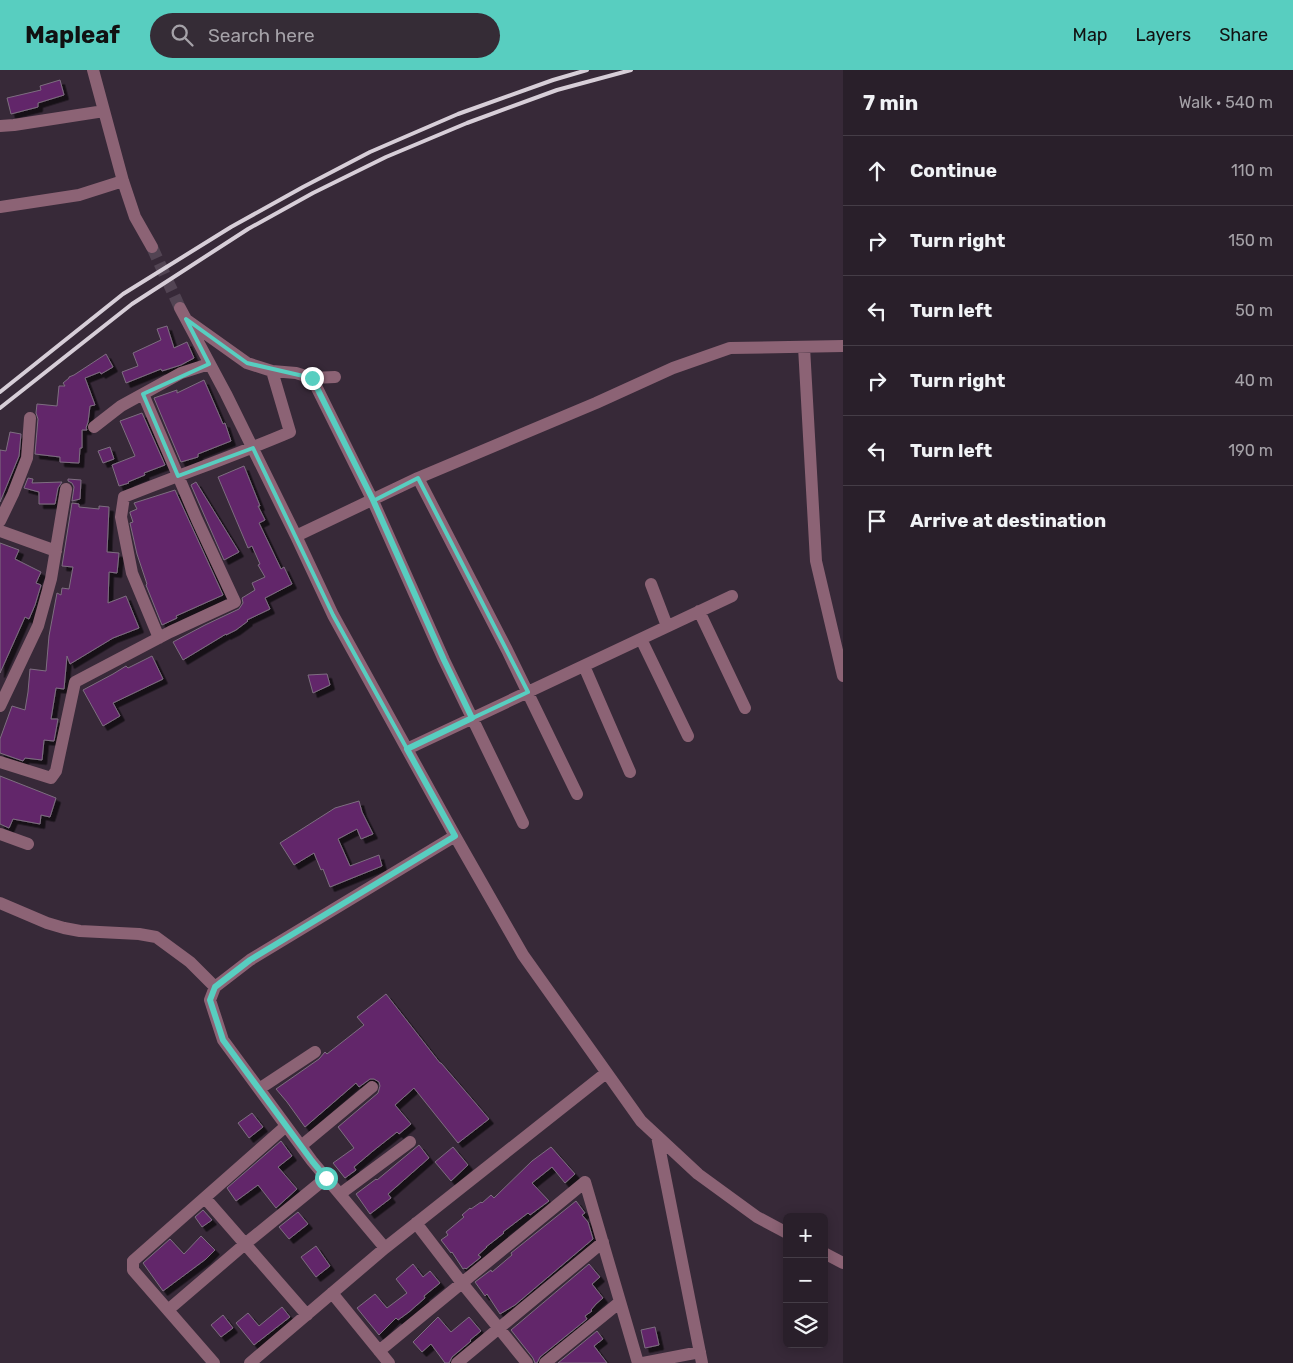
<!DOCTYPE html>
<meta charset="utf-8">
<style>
:root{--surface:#291f2a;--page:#352c36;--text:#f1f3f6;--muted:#a5a2a8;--line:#453d47;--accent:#58cec0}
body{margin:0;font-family:Rubik,sans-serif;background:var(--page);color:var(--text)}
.controls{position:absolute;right:15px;bottom:15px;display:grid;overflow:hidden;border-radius:8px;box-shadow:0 2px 12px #0003}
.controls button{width:45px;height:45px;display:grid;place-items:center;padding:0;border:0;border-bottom:1px solid var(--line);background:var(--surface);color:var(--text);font:25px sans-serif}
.stop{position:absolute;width:15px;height:15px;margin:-11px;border:4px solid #58cec0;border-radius:50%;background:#fff}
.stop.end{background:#58cec0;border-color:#fff;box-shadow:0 1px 5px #0008}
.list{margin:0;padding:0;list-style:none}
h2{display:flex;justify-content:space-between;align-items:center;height:65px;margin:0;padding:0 20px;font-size:21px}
h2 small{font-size:16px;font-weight:400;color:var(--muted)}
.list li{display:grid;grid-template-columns:32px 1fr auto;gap:15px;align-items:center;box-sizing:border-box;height:70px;padding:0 20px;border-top:1px solid var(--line)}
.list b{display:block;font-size:19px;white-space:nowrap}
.list em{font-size:16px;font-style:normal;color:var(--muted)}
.icon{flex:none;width:28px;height:28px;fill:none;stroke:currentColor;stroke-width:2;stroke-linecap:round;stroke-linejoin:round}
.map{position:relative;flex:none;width:843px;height:1293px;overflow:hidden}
header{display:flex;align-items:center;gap:30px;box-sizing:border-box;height:70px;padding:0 25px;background:var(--accent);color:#111}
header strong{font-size:24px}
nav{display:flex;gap:28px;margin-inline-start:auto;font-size:18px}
.search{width:350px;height:45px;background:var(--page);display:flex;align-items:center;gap:12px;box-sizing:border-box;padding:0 18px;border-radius:28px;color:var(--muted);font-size:19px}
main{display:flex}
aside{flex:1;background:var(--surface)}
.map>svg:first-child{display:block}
.building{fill:#62256b;stroke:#7e6e80;filter:url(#shadow)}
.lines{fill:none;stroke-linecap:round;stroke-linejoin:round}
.minor-tunnel{stroke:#524453;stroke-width:12;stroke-dasharray:12 6;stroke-linecap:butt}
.minor{stroke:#8c6375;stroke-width:12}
.rail{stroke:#d7ced8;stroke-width:4}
.route{stroke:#58cec0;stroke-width:6}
.marked{fill:none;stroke:#58cec0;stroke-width:4;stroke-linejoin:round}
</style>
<header>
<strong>Mapleaf</strong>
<div class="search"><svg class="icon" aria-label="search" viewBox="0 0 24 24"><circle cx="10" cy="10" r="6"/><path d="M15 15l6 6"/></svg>Search here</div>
<nav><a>Map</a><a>Layers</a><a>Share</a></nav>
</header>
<main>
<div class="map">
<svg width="843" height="1293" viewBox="0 0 843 1293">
<defs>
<filter id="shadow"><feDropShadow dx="4.5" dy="4.5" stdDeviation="0" flood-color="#0009"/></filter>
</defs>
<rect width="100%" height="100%" fill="#372938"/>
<!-- building -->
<path class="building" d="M60,10L64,25L38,33V37L11,44L7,28L41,20L40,16Z
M167,256L174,278L187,272L194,288L181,295L162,301L161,299L126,313L122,302L138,296L133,283L161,270L157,259Z
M106,284L113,297L101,304L100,302L85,308L95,335L90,336L88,352L86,358L87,360H82V378H80L79,393L60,392V387L35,384L38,349L36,343L37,334L57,336L59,316H65L63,313L69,308V307L74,305Z
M204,310L223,354L225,353L231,371L198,384V387L181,392L154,328L177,320V323Z
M142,343L165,395L144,403L145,405L128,412L129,413L119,416L112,395L135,386L120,351Z
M10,362L21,364L19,386L0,432V380L6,381Z
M110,377L114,389L103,393L98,381Z
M244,396L260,436H258L265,450L259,453L281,499L284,497L292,514L265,528L270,539L247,550L248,551L236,560L226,565V564L183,590L173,572L205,555L239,539L243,533L242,528L255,520L252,513L265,507L258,495L260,494L252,476L248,478L218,407Z
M28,408L33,409L32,413L62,412L58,418L55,434H39V422L24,418Z
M68,409L81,410L80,429L72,431L74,417L72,413L68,411Z
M196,412L239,482L224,490L191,415Z
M175,420L223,525L176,546L177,548L162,555L146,515L147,514L137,484L130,453L133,452L130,443V442L137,439L134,433Z
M72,433L79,434V437L99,439V436L109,437L107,482L119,483L117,503L109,502L108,533L126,526L139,558L113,568L70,594L67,586L64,619L56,618L51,649H58L54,671L44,670L42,690L25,688L23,691L0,683V669L12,636L25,640L28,622L30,599L46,601L49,566L57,523L61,525L62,518L69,519L73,497L62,496Z
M0,473L19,480L15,489L41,502L36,513L41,515L35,535L29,549L25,547L0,603Z
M152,586L163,609L113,633L120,646L103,656L83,620L113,604L126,596L128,598Z
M327,604L330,615L313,623L308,605Z
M0,706L56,728L50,747L41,745L40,754L13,749L9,758L0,754Z
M359,731L362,742L373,764L361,769L357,759L338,769L350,796L379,785L382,796L330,817L323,799L321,800L314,783L294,795L280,773L335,738Z
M386,924L440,993H441L489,1049L458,1073L414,1018L395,1035L411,1054L399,1064L397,1062L373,1081L354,1097L356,1100L345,1108L333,1093L354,1078L338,1057L378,1023L380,1016L379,1012L374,1009H370L359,1017L356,1013L305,1057L287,1032L276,1019L319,989L325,982L327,984L364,955L357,947Z
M252,1043L263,1057L249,1068L238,1053Z
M281,1071L292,1086L278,1097L297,1119L276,1138L258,1115L236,1131L227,1118Z
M419,1075L429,1088L388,1124L391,1128L370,1144L356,1124L376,1109L377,1110Z
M453,1077L468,1095L451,1111L435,1092Z
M551,1077L575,1104L565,1113L552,1097L532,1113L549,1131L530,1145L528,1143L503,1162L504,1163L486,1177H487L478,1185L481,1187L466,1199L465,1198L463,1199L452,1182L451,1183L441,1170L448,1165L446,1162L464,1147L462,1145L470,1138L471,1139L481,1132L482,1133L491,1125L494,1128L532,1091Z
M576,1131L585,1143L582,1145L588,1152L593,1169L515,1235L500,1244L487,1224L485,1226L475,1212L491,1200L492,1202L512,1185L511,1183Z
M203,1140L212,1150L202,1157L195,1147Z
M298,1142L308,1154L289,1169L279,1157Z
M201,1166L215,1180L206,1189L163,1221L143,1193L170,1169L184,1184Z
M316,1176L330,1196L316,1207L301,1187Z
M413,1194L423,1207L430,1201L440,1213L424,1226L425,1228L409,1242L398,1250L396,1248L379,1265L357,1238L375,1224L387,1238L407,1223L396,1209Z
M589,1194L600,1207L592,1214L603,1228L596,1234L591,1240L592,1241L585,1246L587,1249L540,1287L537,1293H535L533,1288L511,1260Z
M282,1237L290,1247L254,1275L236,1253L248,1243L259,1256Z
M223,1245L233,1258L221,1267L211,1255Z
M438,1247L451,1262L469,1247L481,1261L470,1270L471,1271L452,1287L449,1293H445L431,1274L422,1282L413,1272Z
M655,1257L659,1275L645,1278L641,1260Z
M597,1261L603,1269L594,1276L607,1293H558Z"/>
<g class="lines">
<!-- minor-tunnel -->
<path class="minor-tunnel" d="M152,177L180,238"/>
<!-- minor -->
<path class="minor" d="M93,0L123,111L135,147L152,177
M0,56L14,55L104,41
M0,137L79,125L123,111
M180,238L226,324L296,466L333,545L455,766L523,885L641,1051L698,1104L757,1147L787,1163
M188,251L247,293L272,301L296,303L312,308L335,307
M804,277L816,491L843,606
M312,308L373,431L444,590L523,753
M94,357L121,336L181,303L209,294
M418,408L507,580L577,724
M0,451L13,424L27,388L30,348
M0,461L56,481
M296,466L418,408L596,333L673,298L730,278L843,276
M651,514L667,556
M699,541L745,638
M159,568L132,503L121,447L124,427C179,405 236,385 290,362L272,301
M641,569L688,666
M584,596L630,702
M0,636L38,556L51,509L66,419
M407,679L732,526
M0,692L51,708L56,701L75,612L170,562L235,532L197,450L143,324
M0,764L28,774
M0,833L47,853L64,858L80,861L139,864L156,867L190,892L215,917
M259,1019L315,982
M657,1066L702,1293
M301,1076L372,1017
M340,1124L410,1072
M205,1128L307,1245
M416,1153L462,1213L527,1293
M385,1178L312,1091L223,970L210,930L215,917L250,890L455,766
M824,1183L843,1193
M332,1223L389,1293
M168,1240L245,1174L326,1108
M379,1281L585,1112L638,1293
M214,1293L133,1200V1191L286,1056
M250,1293L385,1178L606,1003
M457,1293L603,1172
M545,1293L620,1232
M643,1293L700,1282"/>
<!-- rail -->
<path class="rail" d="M0,322L123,224L231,157L303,117L370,82L458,44L553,10L587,0
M0,338L132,234L248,159L313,123L386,87L467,53L557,20L631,0"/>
</g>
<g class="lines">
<!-- route -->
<path class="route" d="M312,308L373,430L444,590L472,648L407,679L455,766L250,890L215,917L210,930L223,970L312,1091L326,1108"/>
</g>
<!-- marked area -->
<path class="marked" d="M186,249L247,293L312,308L373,431L418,408L528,622L407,679L333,545L253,378L178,406L143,324L209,294Z"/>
</svg>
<div class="controls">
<button>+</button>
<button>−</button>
<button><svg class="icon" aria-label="layers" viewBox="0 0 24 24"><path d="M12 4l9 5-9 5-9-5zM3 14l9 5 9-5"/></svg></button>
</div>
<div class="stop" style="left:326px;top:1108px"></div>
<div class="stop end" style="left:312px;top:308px"></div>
</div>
<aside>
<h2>7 min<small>Walk · 540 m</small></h2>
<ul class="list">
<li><svg class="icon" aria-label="ahead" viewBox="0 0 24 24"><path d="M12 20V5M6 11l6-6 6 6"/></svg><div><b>Continue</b></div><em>110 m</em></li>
<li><svg class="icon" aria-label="right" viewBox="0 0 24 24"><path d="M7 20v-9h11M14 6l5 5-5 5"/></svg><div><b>Turn right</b></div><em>150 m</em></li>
<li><svg class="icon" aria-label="left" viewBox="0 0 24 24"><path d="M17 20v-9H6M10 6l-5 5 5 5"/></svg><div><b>Turn left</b></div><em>50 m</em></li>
<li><svg class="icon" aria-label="right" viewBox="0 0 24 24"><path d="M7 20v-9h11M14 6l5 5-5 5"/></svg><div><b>Turn right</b></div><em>40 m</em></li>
<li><svg class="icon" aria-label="left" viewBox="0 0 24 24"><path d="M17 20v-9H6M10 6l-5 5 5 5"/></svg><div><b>Turn left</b></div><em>190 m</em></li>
<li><svg class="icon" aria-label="arrive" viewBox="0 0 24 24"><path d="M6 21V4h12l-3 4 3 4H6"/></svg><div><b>Arrive at destination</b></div></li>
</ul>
</aside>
</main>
